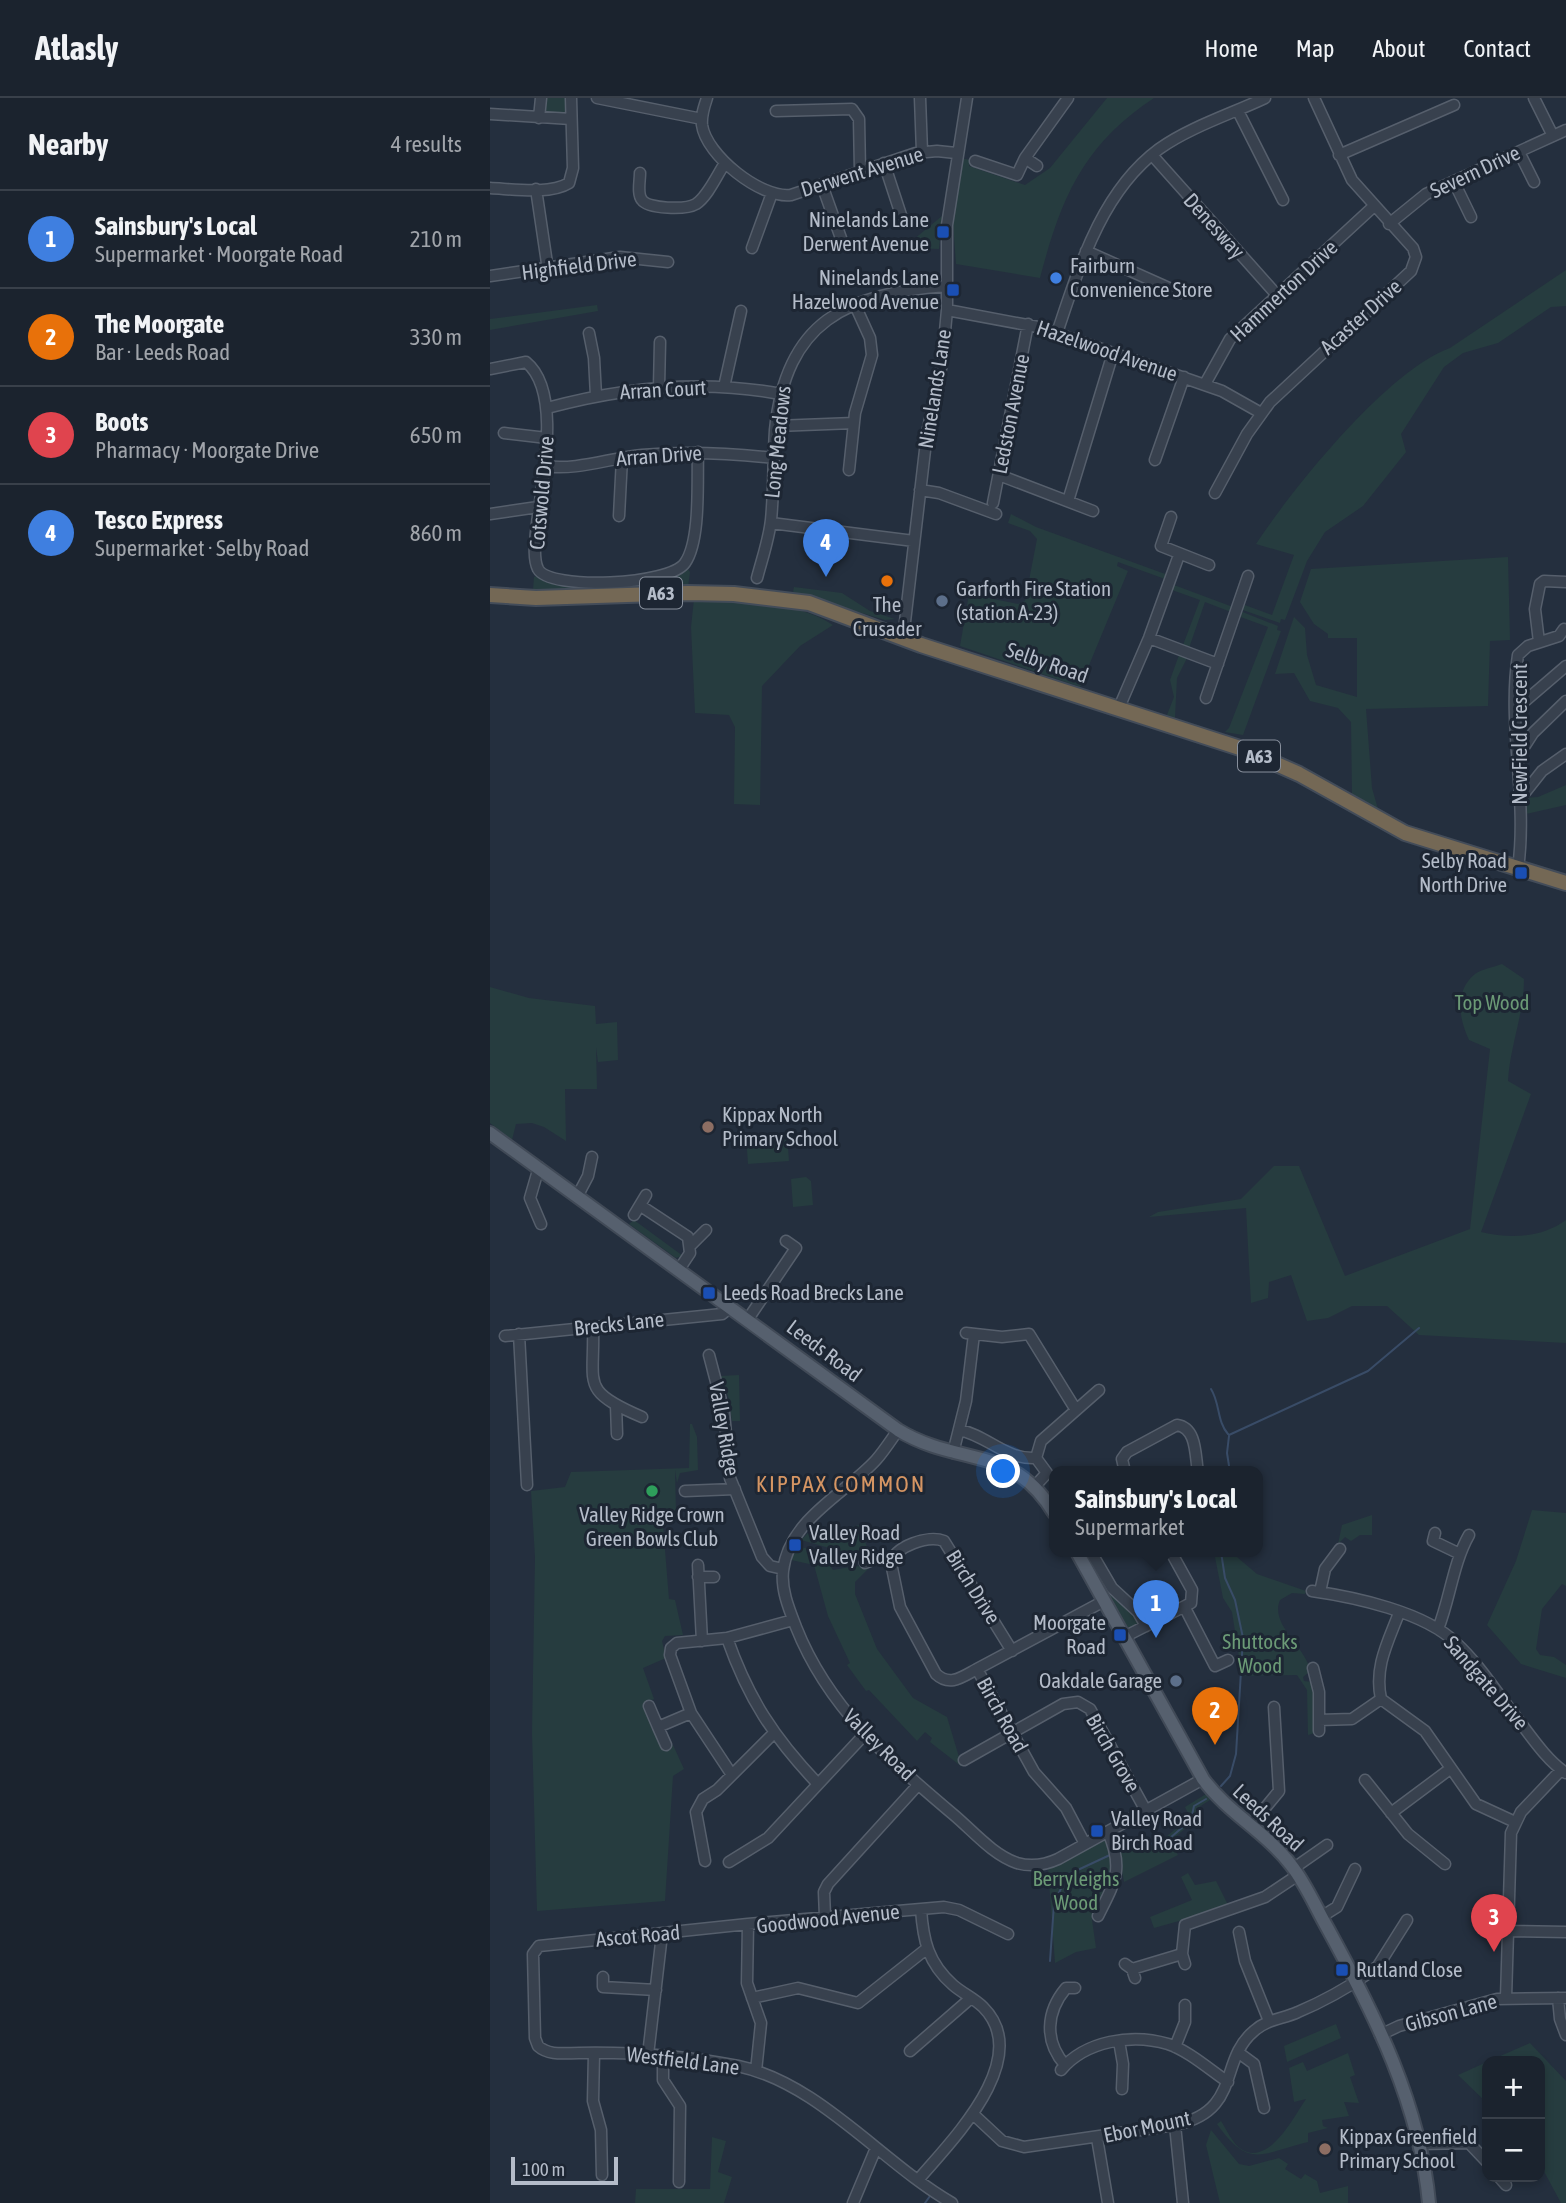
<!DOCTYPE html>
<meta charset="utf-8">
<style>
:root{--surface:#1b232e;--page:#242b36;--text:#f1f3f6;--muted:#a0a4aa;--line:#39404a;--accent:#8ab4f8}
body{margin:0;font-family:"Asap Condensed",sans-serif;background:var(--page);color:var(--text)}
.controls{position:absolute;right:21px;bottom:21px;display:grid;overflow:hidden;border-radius:14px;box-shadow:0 4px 10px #0003}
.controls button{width:63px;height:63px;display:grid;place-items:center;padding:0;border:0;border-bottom:2px solid var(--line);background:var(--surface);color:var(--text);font:35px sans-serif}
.scale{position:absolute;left:21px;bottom:18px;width:107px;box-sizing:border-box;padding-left:7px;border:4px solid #b4bcc9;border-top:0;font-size:19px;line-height:24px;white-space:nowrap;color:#b4bcc9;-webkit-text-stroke:5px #1d2633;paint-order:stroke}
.you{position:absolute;left:514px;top:1374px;width:24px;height:24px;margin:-18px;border:5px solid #fff;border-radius:50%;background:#1a73e8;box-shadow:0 0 0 10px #1a73e833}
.badge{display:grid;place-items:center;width:46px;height:46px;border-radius:50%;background:var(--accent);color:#fff;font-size:23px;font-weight:700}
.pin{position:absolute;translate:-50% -58px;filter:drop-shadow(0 2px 4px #0008)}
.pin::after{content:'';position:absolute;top:37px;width:24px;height:21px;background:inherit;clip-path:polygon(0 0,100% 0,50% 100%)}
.popup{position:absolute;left:559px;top:1368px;width:214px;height:91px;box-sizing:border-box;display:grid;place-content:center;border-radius:14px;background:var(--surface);filter:drop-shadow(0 2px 5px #0005);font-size:23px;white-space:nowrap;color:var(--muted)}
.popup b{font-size:26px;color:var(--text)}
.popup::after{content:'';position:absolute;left:50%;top:100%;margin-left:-14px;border:14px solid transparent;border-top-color:var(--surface)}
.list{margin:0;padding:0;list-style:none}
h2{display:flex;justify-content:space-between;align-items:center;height:91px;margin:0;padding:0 28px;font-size:30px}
h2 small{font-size:23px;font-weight:400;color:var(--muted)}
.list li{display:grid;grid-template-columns:46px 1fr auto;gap:21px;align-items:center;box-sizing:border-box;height:98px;padding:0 28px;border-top:2px solid var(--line)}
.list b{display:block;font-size:26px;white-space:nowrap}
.list p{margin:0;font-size:23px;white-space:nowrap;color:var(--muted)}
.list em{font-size:23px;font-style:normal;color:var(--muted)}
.map{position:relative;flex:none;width:1076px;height:2105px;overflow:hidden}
header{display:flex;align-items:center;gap:42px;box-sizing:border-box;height:98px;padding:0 35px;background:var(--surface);border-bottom:2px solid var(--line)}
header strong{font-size:33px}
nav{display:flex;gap:38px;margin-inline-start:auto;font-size:24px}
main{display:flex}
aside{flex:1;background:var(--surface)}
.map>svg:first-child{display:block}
.green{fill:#263c3f}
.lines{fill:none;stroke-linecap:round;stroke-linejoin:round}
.stream{stroke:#394c67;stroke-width:2}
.minor-casing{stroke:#565f6c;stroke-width:13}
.major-casing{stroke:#414a57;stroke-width:16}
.highway-casing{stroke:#434c59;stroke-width:18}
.minor{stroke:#38414e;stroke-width:10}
.major{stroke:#56606e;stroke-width:12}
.highway{stroke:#746855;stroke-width:14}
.transit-dot{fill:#1a4fb4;stroke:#1d2633;stroke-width:2.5}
.shop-dot{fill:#3f7fe0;stroke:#1d2633;stroke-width:2.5}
.food-dot{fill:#e8710a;stroke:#1d2633;stroke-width:2.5}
.service-dot{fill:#5c6f8a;stroke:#1d2633;stroke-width:2.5}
.education-dot{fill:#8d6e63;stroke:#1d2633;stroke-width:2.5}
.leisure-dot{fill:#2e9e5b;stroke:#1d2633;stroke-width:2.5}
.labels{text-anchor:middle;stroke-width:6;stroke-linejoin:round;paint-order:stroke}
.shield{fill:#1d2633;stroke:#878f9c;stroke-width:2}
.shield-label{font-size:19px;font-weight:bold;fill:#b4bcc9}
.street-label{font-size:21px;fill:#b4bcc9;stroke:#1d2633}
.poi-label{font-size:21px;fill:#b4bcc9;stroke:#1d2633;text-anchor:start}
.park-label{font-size:21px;fill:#6b9a76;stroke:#1d2633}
.neighbourhood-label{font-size:23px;letter-spacing:2px;fill:#d59563;stroke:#1d2633}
</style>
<header>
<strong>Atlasly</strong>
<nav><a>Home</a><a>Map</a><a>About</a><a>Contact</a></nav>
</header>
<main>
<aside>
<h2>Nearby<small>4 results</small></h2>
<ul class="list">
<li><span class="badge" style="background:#3f7fe0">1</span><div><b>Sainsbury's Local</b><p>Supermarket · Moorgate Road</p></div><em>210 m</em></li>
<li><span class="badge" style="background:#e8710a">2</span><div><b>The Moorgate</b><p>Bar · Leeds Road</p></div><em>330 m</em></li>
<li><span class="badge" style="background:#e0444e">3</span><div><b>Boots</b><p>Pharmacy · Moorgate Drive</p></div><em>650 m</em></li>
<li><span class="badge" style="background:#3f7fe0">4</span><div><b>Tesco Express</b><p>Supermarket · Selby Road</p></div><em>860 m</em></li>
</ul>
</aside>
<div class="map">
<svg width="1076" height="2105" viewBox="0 0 1076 2105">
<rect width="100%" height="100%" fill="#242f3e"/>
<!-- green -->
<path class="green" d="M54,0H78L77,13L71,18L53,15Z
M617,0H664C593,47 571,100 550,180L466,166L463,125L471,60L480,62L479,68L535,87L560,70Z
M452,118L449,151L426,150L423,142Z
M1076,172V208L1061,209L1008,245L973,255L954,269L911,336L916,354L873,408L835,434L817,463L795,522L791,521L790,525L750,511L752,506L782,517L804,457L766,446C803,390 898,272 960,250Z
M107,207L108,213L0,232V221Z
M521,416L546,429L678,477L675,481L628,464L627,468L638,473L590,589L470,548L479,496L528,506L535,503L547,441L540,433L518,425Z
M1018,459L1020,542L1000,543L998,608L876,611L882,690L888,711L862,696L861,624L848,610L820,603L804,575L785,576L804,519L815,530L817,557L826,587L867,599V540H838V536L824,526L810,504L821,471Z
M197,470L200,474L198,489L152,488L177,481Z
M49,477L109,490L43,492L44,479Z
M684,487L743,509L741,514L715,504L699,550L693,547L710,502L682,492Z
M304,489L352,495L380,513L405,521L395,522L303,494Z
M204,501C249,502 304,502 343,527L310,548L272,588L270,707L244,706L245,629L239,617L205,615L201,529Z
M750,513L788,528L787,532L791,533L753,637L735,634L739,630L778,529L748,518Z
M689,557L697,560L687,580L685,620L677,617L684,599L680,582Z
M1076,687V707L1036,716L1034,700L1048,699Z
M1012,866L1034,881C1034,916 1020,948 1018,983L1041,996L991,1134C1021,1141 1051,1140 1076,1122V1245L929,1237L897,1208H862L838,1220L817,1223L801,1177L779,1184L778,1200L761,1205L756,1110L659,1119L668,1114L751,1101L784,1068H809L855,1178L980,1131L1000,951L979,942C969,921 964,893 985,876C992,871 1004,869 1012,866Z
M0,889L39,900L105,908L106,926L127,924L128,962L108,964L106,949L107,991H75L76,1043L54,1029L42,1025L26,1026L22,1042L0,1025Z
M297,1035L299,1063L258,1066L256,1038Z
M316,1079L321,1083L323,1107L303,1109L301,1081Z
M144,1122L193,1158L186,1160L139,1126Z
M249,1277L250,1323H242L238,1298L230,1278Z
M200,1326H202L207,1339L208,1372L190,1375L187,1385L185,1372L186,1414L172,1415L179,1501L185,1502L193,1537L175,1538L172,1543L176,1560L153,1570L164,1601L155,1605L174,1650L183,1647L194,1671L183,1678L175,1803L47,1813L42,1635L45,1459L41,1393L75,1389L81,1374L199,1370Z
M1042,1412L1076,1415V1488L1072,1486L1052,1511L1046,1551L1050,1557L1064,1559L1076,1567V1580L1031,1566L997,1527L1026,1463Z
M882,1417V1437H870L861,1443L855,1439L848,1446L852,1427Z
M369,1427L380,1457L347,1466L339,1450L311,1442L319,1434L342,1435Z
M307,1448L331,1454L343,1472L366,1468L379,1470L365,1484V1496L387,1551L423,1600L457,1619L472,1669L440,1644L442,1640L435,1634L427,1643L379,1592L376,1593L357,1567L360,1565L338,1518L324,1467L301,1462Z
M591,1454H598L643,1512L649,1527L637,1532Z
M724,1454H741L767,1476L816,1493L815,1496L802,1495L790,1502C780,1525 812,1547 819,1568L818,1575L813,1579L814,1583L822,1584L825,1591V1635L818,1637L817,1592L807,1577L752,1578L742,1514L733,1500Z
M716,1696L720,1702L706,1711L707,1721L680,1743L688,1757L634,1784L629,1757C637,1746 643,1749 654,1749C669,1748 687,1729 700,1719L695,1709Z
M618,1741L623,1754L620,1786L613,1790L612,1803L602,1822L606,1850L586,1854L565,1865L558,1770Z
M698,1775L705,1787L726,1783L739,1809L664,1830L660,1819L702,1802L691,1779Z
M846,1926L851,1940L797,1964L794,1948Z
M1040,1945L1076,1983V2105H1071L1050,2066V1963H999Z
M858,1955L865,1977L860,1979L869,2005L854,2004L859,2018L832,2022L833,2028L838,2030L818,2035V2044C770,2056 759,2071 727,2026L731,2023C736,2031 743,2046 751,2051C779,2069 803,2020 816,2001L804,2004L799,1970L813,1964L817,1973Z
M997,1964V2005L968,1977Z
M721,2032L749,2066L759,2068L789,2060L798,2066L795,2071L811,2081L815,2076L827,2083L830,2095L858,2088V2105H730L716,2047Z
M222,2039L236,2043L228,2074L242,2079L234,2105H145L146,2091H220Z"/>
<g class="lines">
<!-- stream -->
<path class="stream" d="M721,1291C730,1305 727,1324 738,1336
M739,1337L878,1273L929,1230
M739,1338L737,1355L740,1374
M731,1688L740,1678L746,1656L753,1540L745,1502L735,1480L731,1454
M630,1752L645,1745L673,1746L701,1722L704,1708L716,1701
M560,1863L564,1806L577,1777L622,1756
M435,2105L440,2098"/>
<defs>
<path id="minor" d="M107,0L212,21
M217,0C214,9 211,17 212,27C216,57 271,101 301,97L426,55L447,53L466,55
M430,0L432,54
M1044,0L1063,38
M286,13L362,11L369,21L370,73
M748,13L793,102
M0,16L81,21
M49,20L51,0
M1029,54L1044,84
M662,57L787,197
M849,57L964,7
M535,60L578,0
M485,63L527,77L535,60L547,68
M394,65L412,120
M150,75C150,83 147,96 152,102C158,111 196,112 206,106C218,98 227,77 235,65
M964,84L981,119
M332,87L352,143
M0,90C22,91 60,97 79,85L83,70L81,0
M46,91L58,172
M899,126L936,96L1076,32
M262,150L282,95
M596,153L690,195
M0,178L130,159L178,164
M457,212L548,229L732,293L771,315
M99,235L104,260L106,298
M567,235C589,170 611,94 669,51C700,29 741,16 775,0
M0,271L36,264C74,295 50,391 46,434C45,445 43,461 48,471C60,493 180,487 195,465C211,442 207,382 208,354
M715,286L740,241L883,109
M169,289L170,244
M234,289L251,213
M57,310C134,289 212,281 291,296
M286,328L364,325
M14,335L57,340
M665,362L694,279
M55,368C86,373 120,360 152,357C196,353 239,355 283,360
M359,372L365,315L382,257L380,240L365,207
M509,377L603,413
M430,392L449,395L506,416
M725,395L757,336L780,304L921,173L926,159L923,150L862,82L824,0
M578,403L623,255
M503,405L538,226
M0,416L48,409
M129,418L132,360
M681,419L671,448L719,467
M281,425L424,443
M267,480C272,461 279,441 281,422C284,392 283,362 285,332C296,223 356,196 456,188
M659,540L728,566
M413,541L437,335L452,266L457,212V127L477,0
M1049,544L1045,511L1050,486L1054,483L1076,484
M716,600L758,478
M1027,610L1076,568
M628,612L659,540L689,457
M1027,660L1043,635L1076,603
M1029,702L1052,673L1076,656
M1028,770C1038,700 1017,627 1028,557L1038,548L1069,538L1074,531
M49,1069L40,1100L51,1126
M88,1097L98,1078L102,1059
M151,1108L198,1139L200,1155L190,1170
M144,1117L156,1097
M201,1147L216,1132
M258,1221L306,1150L296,1143
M103,1229C105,1287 89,1292 152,1319
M476,1235L512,1239L539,1236L586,1312
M29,1236L37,1387
M15,1238L232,1216L241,1209
M219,1257L234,1314L240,1380L272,1459L280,1468L293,1471
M126,1307L127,1336
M408,1332C401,1342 394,1353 386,1362C355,1396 299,1421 293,1473C291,1492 299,1511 306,1529C338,1610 399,1662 464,1717C483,1733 503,1757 527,1765C541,1769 555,1767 568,1761L713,1681
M469,1332C497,1337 515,1362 546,1360
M463,1355L476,1303L484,1236
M635,1374L632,1361L637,1354L687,1327C707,1330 705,1357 708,1374
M546,1387L557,1375L546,1360L551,1343L609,1292
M195,1393L245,1391
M945,1435L943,1443L970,1456
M601,1454L622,1490L648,1514L656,1528
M375,1465L391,1459L402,1461
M208,1467L212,1543
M208,1479H224
M822,1493C864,1499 935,1514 966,1545C988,1565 1005,1592 1023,1615C1039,1635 1055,1661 1076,1675
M830,1494L835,1471L850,1451
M695,1510L725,1568L738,1562
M909,1515C898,1544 884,1569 891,1601L935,1633L986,1706L1025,1724
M948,1531C960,1501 963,1465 979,1437
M634,1539L701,1505L702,1492L681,1454
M237,1540C258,1600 284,1640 328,1686
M823,1570L829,1594V1633
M487,1571C472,1579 460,1589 446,1576L410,1509L401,1465C405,1448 438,1437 454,1443L522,1553
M159,1608L168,1629
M829,1622L862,1621L891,1601
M176,1647L168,1629L201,1615
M474,1662L573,1606L588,1604L600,1611L656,1713
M242,1677L201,1615L180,1557L181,1550L187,1545L237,1540L303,1522
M875,1682L918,1736L955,1766
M901,1715L960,1671
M761,1727L789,1693L784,1609
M595,1746L576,1710L544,1674L487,1571L614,1503
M215,1763L206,1714L213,1701L227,1692L283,1636
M239,1764L278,1740L374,1637
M804,1770L837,1747
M608,1818C625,1784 634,1771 618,1734
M335,1819L334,1794L338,1786L428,1687
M831,1819L847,1809L865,1771
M258,1826L49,1848L43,1856L45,1940L48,1948C59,1958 75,1955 89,1955C141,1954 196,1958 248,1968C329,1985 392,2065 462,2105
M1017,1833L1076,1834
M749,1834L755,1863L779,1923
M692,1856L695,1866
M635,1866L642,1871L645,1880
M642,1871L692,1856L695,1827L775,1799L808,1777
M113,1879V1889L166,1892
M262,1900L308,1890L368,1905L435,1852
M1016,1900L1021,1735L1031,1714L1071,1672
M1068,1900L1070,1921L1076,1937
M890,1937L909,1928L1007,1901L1076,1900
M629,1943L633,1966L632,1991
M685,1949L695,1924V1907
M420,1953L481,1900
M104,1955L103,2003L111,2032L112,2077
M749,1955L764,1966L774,2010
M158,1957L172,1836
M173,1959V1982L190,2008L189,2084
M575,1967C554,1943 556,1914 576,1890H585
M571,1972C595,1943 642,1935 678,1946C699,1953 720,1972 738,1984
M266,1973L271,1925L257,1885L258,1826L454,1809L469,1812L518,1836
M483,2016L512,2043L534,2049L685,2027C752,2013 728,1963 764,1933C777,1921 793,1921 808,1914C832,1904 857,1890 879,1875L888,1868L917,1822
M685,2027L693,2105
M607,2040L618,2105
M931,2046L979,2045L997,2064
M1009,2079L1016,2087
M428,2082C460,2044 545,1961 493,1909C484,1900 472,1895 463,1887C438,1865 433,1842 431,1811
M363,2105L386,2050"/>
<path id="major" d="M0,1035L408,1332C469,1369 523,1346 564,1415
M587,1454L713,1681C738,1715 776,1734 801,1767C816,1786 826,1810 838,1831C885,1917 930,2007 939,2105"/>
<path id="highway" d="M0,497L46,500L198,495L244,496L319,505L431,547L753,651L809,676L915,735L1076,785"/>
</defs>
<!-- minor casing -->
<use href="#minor" class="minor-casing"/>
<!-- major casing -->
<use href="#major" class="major-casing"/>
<!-- highway casing -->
<use href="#highway" class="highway-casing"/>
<!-- minor -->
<use href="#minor" class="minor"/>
<!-- major -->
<use href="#major" class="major"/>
<!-- highway -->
<use href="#highway" class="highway"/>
</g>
<!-- markers -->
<g class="transit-dot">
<rect x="446" y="127" width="14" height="14" rx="3.5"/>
<rect x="456" y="185" width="14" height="14" rx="3.5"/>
<rect x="1024" y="768" width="14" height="14" rx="3.5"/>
<rect x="212" y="1188" width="14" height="14" rx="3.5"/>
<rect x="298" y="1440" width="14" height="14" rx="3.5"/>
<rect x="623" y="1530" width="14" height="14" rx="3.5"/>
<rect x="600" y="1726" width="14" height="14" rx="3.5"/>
<rect x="845" y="1865" width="14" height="14" rx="3.5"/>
</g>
<circle class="shop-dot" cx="566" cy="180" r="7"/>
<circle class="food-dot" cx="397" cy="483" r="7"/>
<g class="service-dot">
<circle cx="452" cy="503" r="7"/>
<circle cx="686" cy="1583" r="7"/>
</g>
<g class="education-dot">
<circle cx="218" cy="1029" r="7"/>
<circle cx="835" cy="2051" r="7"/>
</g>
<circle class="leisure-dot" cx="162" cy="1393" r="7"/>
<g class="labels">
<!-- shield labels -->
<g class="shield">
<rect x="150" y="479.5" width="42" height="31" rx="5"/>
<rect x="748" y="642.5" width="42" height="31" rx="5"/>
</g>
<g class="shield-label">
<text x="171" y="502">A63</text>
<text x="769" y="665">A63</text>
</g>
<!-- street labels -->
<g class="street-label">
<text transform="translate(372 74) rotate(-17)" y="7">Derwent Avenue</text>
<text transform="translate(985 74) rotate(-25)" y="7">Severn Drive</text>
<text transform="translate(724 128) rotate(48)" y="7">Denesway</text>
<text transform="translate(89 168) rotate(-7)" y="7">Highfield Drive</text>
<text transform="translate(794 193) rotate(-43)" y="7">Hammerton Drive</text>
<text transform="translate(871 219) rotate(-42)" y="7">Acaster Drive</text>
<text transform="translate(617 253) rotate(19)" y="7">Hazelwood Avenue</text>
<text transform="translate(445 291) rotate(-81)" y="7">Ninelands Lane</text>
<text transform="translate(173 292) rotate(-3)" y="7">Arran Court</text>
<text transform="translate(521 316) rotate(-79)" y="7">Ledston Avenue</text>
<text transform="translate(288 344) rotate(-84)" y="7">Long Meadows</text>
<text transform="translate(169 358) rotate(-4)" y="7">Arran Drive</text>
<text transform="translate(52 395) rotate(-85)" y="7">Cotswold Drive</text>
<text transform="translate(557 565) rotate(19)" y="7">Selby Road</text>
<text transform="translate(1030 636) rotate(-90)" y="7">NewField Crescent</text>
<text transform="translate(129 1226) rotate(-6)" y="7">Brecks Lane</text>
<text transform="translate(334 1253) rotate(37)" y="7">Leeds Road</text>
<text transform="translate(234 1331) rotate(80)" y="7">Valley Ridge</text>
<text transform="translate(483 1489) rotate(58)" y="7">Birch Drive</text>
<text transform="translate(996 1585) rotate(49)" y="7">Sandgate Drive</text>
<text transform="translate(512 1617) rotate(61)" y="7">Birch Road</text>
<text transform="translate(389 1647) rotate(45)" y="7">Valley Road</text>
<text transform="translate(623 1655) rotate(60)" y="7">Birch Grove</text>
<text transform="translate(778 1720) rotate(43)" y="7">Leeds Road</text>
<text transform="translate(338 1821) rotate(-6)" y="7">Goodwood Avenue</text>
<text transform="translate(148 1838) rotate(-5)" y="7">Ascot Road</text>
<text transform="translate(961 1915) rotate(-15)" y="7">Gibson Lane</text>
<text transform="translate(193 1963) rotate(7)" y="7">Westfield Lane</text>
<text transform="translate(657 2029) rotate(-12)" y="7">Ebor Mount</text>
</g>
<!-- poi labels -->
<g class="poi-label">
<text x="439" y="129" text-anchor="end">Ninelands Lane<tspan x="439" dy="24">Derwent Avenue</tspan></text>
<text x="580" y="175">Fairburn<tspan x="580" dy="24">Convenience Store</tspan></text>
<text x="449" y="187" text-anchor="end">Ninelands Lane<tspan x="449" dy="24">Hazelwood Avenue</tspan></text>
<text x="466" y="498">Garforth Fire Station<tspan x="466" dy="24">(station A-23)</tspan></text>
<text x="397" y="514" text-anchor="middle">The<tspan x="397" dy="24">Crusader</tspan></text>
<text x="1017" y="770" text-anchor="end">Selby Road<tspan x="1017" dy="24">North Drive</tspan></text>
<text x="232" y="1024">Kippax North<tspan x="232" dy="24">Primary School</tspan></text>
<text x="233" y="1202">Leeds Road Brecks Lane</text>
<text x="162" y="1424" text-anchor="middle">Valley Ridge Crown<tspan x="162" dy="24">Green Bowls Club</tspan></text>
<text x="319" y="1442">Valley Road<tspan x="319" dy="24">Valley Ridge</tspan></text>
<text x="616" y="1532" text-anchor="end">Moorgate<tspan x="616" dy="24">Road</tspan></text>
<text x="672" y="1590" text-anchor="end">Oakdale Garage</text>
<text x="621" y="1728">Valley Road<tspan x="621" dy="24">Birch Road</tspan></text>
<text x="866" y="1879">Rutland Close</text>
<text x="849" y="2046">Kippax Greenfield<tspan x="849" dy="24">Primary School</tspan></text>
</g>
<!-- park labels -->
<g class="park-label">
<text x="1002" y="912">Top Wood</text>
<text x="770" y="1551">Shuttocks<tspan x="770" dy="24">Wood</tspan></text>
<text x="586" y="1788">Berryleighs<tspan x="586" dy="24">Wood</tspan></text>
</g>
<!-- neighbourhood labels -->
<g class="neighbourhood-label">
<text x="351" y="1394">KIPPAX COMMON</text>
</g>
</g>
</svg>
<div class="controls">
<button>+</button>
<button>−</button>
</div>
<div class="scale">100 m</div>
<div class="you"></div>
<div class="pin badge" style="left:666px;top:1540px;background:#3f7fe0">1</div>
<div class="popup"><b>Sainsbury's Local</b>Supermarket</div>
<div class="pin badge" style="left:725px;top:1647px;background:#e8710a">2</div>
<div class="pin badge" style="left:1004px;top:1854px;background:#e0444e">3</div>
<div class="pin badge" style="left:336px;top:479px;background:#3f7fe0">4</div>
</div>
</main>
